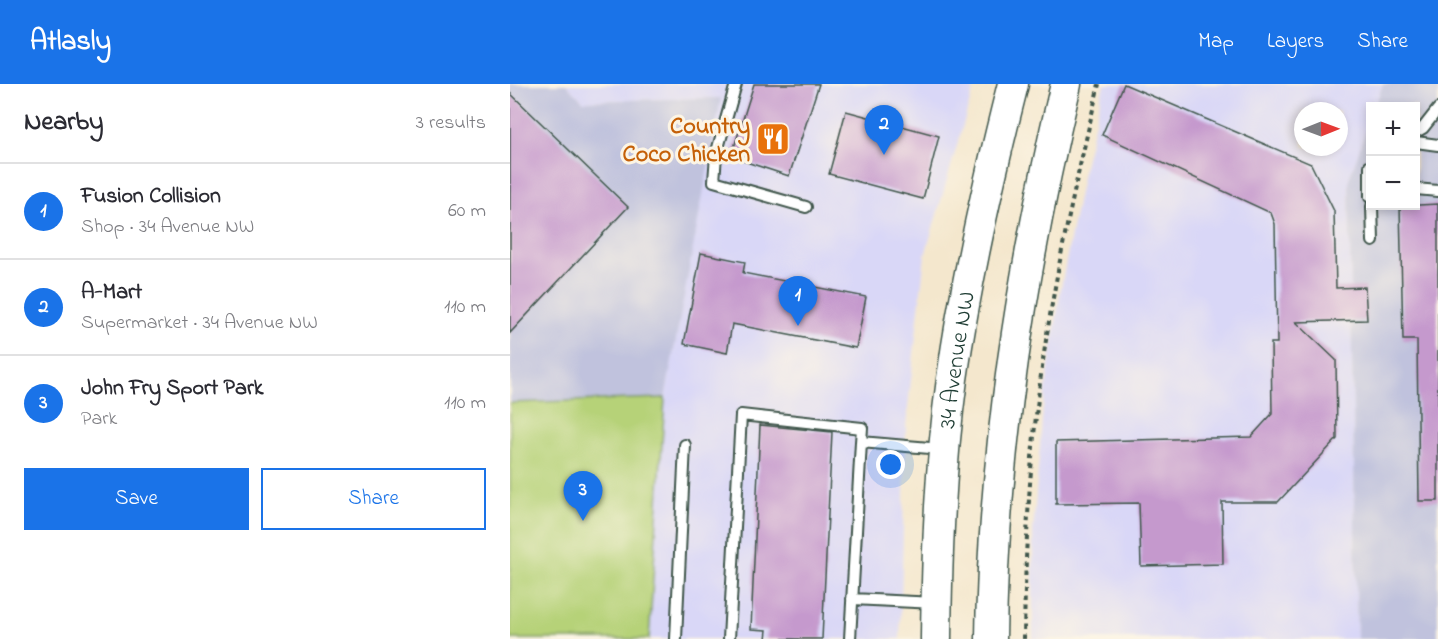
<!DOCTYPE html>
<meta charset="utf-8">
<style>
:root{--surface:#fff;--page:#f2f2f3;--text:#2b2b33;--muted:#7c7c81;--line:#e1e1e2;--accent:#1a73e8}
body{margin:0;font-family:"Indie Flower",sans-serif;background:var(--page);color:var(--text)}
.controls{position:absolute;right:18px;top:18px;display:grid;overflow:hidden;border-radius:0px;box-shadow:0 3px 9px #0003}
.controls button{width:54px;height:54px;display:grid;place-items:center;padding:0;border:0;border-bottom:2px solid var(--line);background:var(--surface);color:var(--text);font:30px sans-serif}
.compass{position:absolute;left:784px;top:18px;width:54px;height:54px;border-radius:50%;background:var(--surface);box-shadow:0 3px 9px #0003;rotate:89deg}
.you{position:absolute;left:381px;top:381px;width:21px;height:21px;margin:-15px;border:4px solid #fff;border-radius:50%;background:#1a73e8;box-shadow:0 0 0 9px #1a73e833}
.badge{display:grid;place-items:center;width:39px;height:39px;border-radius:50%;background:var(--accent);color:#fff;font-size:20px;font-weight:700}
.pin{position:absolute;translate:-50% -50px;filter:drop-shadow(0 2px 3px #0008)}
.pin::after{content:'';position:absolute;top:32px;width:21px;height:18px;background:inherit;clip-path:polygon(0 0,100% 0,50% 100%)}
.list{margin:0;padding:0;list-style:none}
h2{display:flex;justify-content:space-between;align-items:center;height:78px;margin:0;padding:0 24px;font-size:26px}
h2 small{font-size:20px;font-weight:400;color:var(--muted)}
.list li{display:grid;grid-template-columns:39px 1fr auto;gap:18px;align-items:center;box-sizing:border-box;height:96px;padding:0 24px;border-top:2px solid var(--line)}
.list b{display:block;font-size:22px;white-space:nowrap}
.list p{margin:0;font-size:20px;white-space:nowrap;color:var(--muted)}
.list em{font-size:20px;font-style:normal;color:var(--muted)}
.actions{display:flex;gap:12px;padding:18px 24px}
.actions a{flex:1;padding:14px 0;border:2px solid var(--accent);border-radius:0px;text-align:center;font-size:21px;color:var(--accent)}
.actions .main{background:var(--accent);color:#fff}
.map{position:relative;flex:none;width:928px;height:555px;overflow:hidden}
header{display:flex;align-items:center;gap:36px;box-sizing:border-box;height:84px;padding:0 30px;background:var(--accent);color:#fff}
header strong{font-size:28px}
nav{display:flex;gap:33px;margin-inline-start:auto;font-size:21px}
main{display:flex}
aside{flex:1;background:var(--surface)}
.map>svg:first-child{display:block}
.built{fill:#d9d7f7;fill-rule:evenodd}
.industrial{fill:#c0c2dd}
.green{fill:#b6d278;stroke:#6a8856;stroke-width:1.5}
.building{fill:#c599cd}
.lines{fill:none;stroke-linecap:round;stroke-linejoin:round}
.service-casing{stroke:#3f564b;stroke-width:14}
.secondary-casing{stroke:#3f564b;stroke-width:33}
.path{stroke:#3f564b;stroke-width:4;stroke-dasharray:4.5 4.5;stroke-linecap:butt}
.service{stroke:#fff;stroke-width:10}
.secondary{stroke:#fff;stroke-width:30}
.labels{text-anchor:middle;stroke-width:6;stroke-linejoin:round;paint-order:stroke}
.food-label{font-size:24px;font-weight:bold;fill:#c56008;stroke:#fcf5e5;text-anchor:end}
.street-label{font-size:24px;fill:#1f3d34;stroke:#fcf5e5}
</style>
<header>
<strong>Atlasly</strong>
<nav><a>Map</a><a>Layers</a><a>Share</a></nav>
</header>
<main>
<aside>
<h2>Nearby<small>3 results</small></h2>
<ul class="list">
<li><span class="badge">1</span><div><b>Fusion Collision</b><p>Shop · 34 Avenue NW</p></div><em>60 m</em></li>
<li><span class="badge">2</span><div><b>A-Mart</b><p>Supermarket · 34 Avenue NW</p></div><em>110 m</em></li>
<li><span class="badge">3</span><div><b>John Fry Sport Park</b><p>Park</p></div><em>110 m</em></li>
</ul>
<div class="actions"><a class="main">Save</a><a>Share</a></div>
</aside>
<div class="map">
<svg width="928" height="555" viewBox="0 0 928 555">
<rect width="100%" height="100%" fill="#fcf5e5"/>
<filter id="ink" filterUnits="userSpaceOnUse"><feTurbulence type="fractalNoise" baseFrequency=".0167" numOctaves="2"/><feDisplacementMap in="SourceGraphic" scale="12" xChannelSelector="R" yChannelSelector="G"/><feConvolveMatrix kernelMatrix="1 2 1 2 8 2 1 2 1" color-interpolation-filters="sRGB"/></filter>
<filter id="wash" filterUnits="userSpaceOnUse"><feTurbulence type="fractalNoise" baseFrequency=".008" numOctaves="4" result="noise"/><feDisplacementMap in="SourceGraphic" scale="24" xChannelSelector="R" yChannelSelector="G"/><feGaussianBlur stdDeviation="1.35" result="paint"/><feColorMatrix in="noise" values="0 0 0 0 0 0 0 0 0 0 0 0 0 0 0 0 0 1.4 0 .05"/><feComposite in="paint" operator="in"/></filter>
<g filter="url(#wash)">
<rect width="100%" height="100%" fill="#f4e7cd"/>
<!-- built -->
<path class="built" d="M56,0H465L415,171L396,341L390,555H139L155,314L210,14L73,17Z
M594,0H873L865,22H860V35L839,95L847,555H523V447L533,324L550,209L574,82ZM793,27H829V63H793Z"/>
<!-- industrial -->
<path class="industrial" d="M0,0H56L73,17L211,14L155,314L0,319Z
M873,0H928V555H847L839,95L860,35V122H906V22H865Z"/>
<!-- green -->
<path class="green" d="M155,314L139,555H0V319Z"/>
<g id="blocks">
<!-- building -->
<path class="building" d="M244,0H309L279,92L221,73Z
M614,0L801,80L824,127L826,204L855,203L857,236L786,238L826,276L827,355L768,418H712L713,480L631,482L629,419L546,420V358L741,353L762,330L761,259H767L765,140L761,129L592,51Z
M0,9L118,123L0,249Z
M336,27L429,52L413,115L319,90Z
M928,120V417H909L907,256H893L890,122Z
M191,169L235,178L233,189L356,213L346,264L222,240L217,269L174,260Z
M250,341L322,348L312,555H256L257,546L241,545Z"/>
</g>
</g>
<g filter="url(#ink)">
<use href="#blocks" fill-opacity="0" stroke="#3f564b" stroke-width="1.5"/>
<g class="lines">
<defs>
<path id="service" d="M226,0L206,71L204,97L296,123
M906,48L913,44L928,25
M906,58L928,61
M860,82V113
M906,105L928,107
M862,122L863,157
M342,515L426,519
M166,555L175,361
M219,555L231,331L352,344L351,358L431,365
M340,555L351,358"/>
<g id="secondary">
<path id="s1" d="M426,555C427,468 430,381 442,295C456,195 478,98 503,0"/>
<path d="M481,555C483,367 513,182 556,0"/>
</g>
</defs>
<!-- service casing -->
<use href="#service" class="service-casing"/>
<!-- secondary casing -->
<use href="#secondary" class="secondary-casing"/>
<!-- path -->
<path class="path" d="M514,555C515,481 518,406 526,332C538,220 563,109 589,0"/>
<!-- service -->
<use href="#service" class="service"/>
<!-- secondary -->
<use href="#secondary" class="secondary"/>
</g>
</g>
<!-- icons -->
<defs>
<symbol id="restaurant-square" viewBox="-11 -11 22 22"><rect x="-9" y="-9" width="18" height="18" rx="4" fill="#e8710a" stroke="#fcf5e5"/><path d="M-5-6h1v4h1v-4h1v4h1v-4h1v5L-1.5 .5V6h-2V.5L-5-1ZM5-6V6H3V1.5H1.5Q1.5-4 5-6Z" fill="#fff"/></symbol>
</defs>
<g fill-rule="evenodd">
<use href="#restaurant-square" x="244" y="36" width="38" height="38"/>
</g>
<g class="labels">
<!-- food labels -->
<g class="food-label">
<text x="240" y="49">Country<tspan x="240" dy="28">Coco Chicken</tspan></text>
</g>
<!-- street labels -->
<g class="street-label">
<text dy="8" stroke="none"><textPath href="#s1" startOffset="280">34 Avenue NW</textPath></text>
</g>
</g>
</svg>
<div class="controls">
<button>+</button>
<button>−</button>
</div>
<svg class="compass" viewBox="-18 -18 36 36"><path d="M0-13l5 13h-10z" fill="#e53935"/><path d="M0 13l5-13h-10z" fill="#7c7c81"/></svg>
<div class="you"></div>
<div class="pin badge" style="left:288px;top:242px">1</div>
<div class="pin badge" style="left:374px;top:71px">2</div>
<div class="pin badge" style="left:73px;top:437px">3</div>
</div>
</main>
